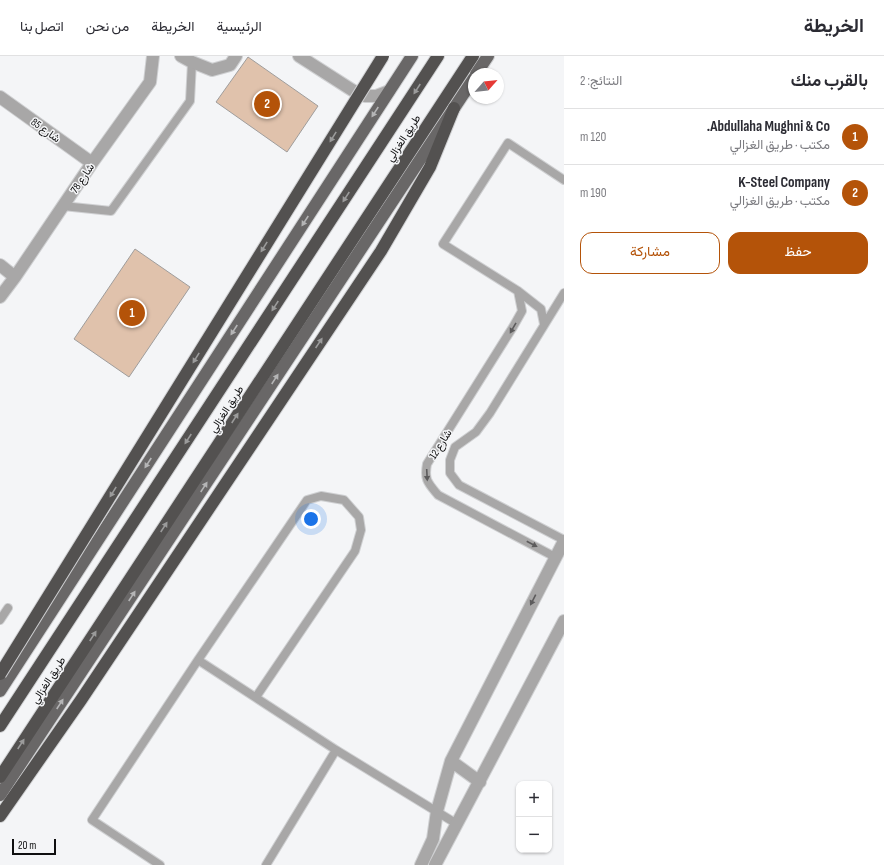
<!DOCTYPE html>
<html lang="ar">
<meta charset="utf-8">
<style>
:root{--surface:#fff;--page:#f7f7f7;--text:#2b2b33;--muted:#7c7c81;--line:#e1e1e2;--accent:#b45309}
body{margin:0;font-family:"Sofia Sans Condensed",Vazirmatn,sans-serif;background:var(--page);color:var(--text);direction:rtl}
.controls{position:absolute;right:12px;bottom:12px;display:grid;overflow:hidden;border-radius:8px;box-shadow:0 1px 3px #0004}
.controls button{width:36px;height:36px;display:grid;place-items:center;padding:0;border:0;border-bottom:1px solid var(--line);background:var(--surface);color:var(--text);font:20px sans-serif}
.compass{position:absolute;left:468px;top:12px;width:36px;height:36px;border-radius:50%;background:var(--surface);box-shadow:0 1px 3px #0004;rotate:63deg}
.scale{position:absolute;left:12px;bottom:10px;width:44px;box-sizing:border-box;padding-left:4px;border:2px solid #0f0f10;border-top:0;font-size:11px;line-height:14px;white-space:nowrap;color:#0f0f10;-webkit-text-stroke:3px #f4f5f7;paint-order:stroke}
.you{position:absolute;left:311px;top:463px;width:14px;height:14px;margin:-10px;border:3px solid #fff;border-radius:50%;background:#1a73e8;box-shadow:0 0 0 6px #1a73e833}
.badge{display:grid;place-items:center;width:26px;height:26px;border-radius:50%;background:var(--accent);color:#fff;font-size:13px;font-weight:700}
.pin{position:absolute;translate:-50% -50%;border:2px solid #fff;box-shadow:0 1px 4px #0006}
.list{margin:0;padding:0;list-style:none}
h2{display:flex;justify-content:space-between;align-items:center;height:52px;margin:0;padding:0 16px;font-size:17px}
h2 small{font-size:13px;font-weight:400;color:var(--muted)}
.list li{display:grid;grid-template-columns:26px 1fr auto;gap:12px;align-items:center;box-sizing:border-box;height:56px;padding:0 16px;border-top:1px solid var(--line)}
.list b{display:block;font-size:15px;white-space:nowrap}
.list p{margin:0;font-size:13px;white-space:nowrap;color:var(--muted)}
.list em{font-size:13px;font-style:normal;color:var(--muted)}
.actions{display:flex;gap:8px;padding:12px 16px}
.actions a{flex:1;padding:9px 0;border:1px solid var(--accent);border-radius:12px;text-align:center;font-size:14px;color:var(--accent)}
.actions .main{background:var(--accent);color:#fff}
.map{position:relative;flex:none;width:564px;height:809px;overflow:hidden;direction:ltr}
header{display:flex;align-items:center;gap:24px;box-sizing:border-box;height:56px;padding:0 20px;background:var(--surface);border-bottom:1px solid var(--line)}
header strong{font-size:19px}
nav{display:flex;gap:22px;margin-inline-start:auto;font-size:14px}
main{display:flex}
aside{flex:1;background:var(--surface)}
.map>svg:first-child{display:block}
.building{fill:#e0c2ac;stroke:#9f9d9c}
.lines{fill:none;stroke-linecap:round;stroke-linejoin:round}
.lane-casing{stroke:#cfd0d2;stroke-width:10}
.street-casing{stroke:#cfd0d2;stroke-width:14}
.primary-casing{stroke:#cfd0d2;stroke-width:14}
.highway-casing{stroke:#cfd0d2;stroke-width:14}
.lane{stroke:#a8a7a7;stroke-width:8}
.street{stroke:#a8a7a7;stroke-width:12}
.primary{stroke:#696767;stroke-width:12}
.highway{stroke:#535150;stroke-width:12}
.highway-bridge-casing{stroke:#cfd0d2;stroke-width:14;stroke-linecap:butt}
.highway-bridge{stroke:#535150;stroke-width:12}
.oneway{fill:#9b9b9b}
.oneway2{fill:#b5b5b6}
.oneway3{fill:#5c5b5c}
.labels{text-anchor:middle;stroke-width:3;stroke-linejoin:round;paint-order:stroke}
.street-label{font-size:11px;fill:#0f0f10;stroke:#f4f5f7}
</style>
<header>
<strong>الخريطة</strong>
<nav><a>الرئيسية</a><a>الخريطة</a><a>من نحن</a><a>اتصل بنا</a></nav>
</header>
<main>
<aside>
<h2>بالقرب منك<small>النتائج: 2</small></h2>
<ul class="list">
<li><span class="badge">1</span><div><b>Abdullaha Mughni &amp; Co.</b><p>مكتب · طريق الغزالي</p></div><em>120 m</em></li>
<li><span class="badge">2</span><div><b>K-Steel Company</b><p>مكتب · طريق الغزالي</p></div><em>190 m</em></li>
</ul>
<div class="actions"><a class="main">حفظ</a><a>مشاركة</a></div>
</aside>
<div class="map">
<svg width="564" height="809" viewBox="0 0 564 809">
<rect width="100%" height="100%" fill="#f4f5f7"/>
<!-- building -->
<path class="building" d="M248,1L318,50L287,96L216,46Z
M135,193L190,231L129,321L74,283Z"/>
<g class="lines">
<defs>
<path id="lane" d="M63,150L111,155L190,45L192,6
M518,235L522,255L513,271L427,408C424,424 428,427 438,439L555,501
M564,237L490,357L476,376L455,391L450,404V417L459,429L564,484
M544,268L541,253L518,235L443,188L508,87L564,124
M0,564L8,552
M198,604L336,694L457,768
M160,809L92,764L198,604L307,444L321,440L344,444L359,461L361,474L355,495L256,641
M266,809L336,694"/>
<path id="street" d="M181,0L192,6L212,14L230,9L236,0
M299,0L352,34L365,40H376L389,35
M0,41L92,107
M0,209L15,221
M0,241L15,221L92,107L150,26L153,0
M451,705L480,726
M421,809L433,783L437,755L451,705L564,485
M435,809L564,565"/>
<path id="primary" d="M476,18L488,0
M0,635L412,0
M0,739L474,22"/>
<path id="highway" d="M0,670L438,0
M0,721L473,0
M0,760L81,644L381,195L430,111L454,52"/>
</defs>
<!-- lane casing -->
<use href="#lane" class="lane-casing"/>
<!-- street casing -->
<use href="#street" class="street-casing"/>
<!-- primary casing -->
<use href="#primary" class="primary-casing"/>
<!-- highway casing -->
<use href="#highway" class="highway-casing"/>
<!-- lane -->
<use href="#lane" class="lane"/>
<!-- street -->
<use href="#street" class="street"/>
<!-- primary -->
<use href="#primary" class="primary"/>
<!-- highway -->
<use href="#highway" class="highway"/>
<defs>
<path id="highway-bridge" d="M0,618L383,0"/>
</defs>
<!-- highway-bridge casing -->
<use href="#highway-bridge" class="highway-bridge-casing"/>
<!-- highway-bridge -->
<use href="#highway-bridge" class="highway-bridge"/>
</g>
<!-- one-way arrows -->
<defs><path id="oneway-solid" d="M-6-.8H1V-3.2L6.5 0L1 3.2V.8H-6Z"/></defs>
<g class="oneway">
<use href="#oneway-solid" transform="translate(417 33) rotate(123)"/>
<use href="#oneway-solid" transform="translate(333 81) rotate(122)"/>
<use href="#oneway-solid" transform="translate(346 141) rotate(123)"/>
<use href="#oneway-solid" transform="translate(264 191) rotate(122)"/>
<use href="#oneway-solid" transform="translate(275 250) rotate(123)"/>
<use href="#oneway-solid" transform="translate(319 287) rotate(-56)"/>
<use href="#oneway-solid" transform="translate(196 302) rotate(122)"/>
<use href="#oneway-solid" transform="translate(235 362) rotate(-57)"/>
<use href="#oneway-solid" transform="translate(188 383) rotate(123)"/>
<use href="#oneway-solid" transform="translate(113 436) rotate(122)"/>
<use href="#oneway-solid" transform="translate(164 471) rotate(-57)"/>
<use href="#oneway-solid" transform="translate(93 580) rotate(-57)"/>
<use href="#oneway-solid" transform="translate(21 688) rotate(-57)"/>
</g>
<g class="oneway2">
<use href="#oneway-solid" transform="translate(375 56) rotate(123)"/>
<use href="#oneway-solid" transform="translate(305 165) rotate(123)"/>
<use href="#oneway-solid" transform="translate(234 274) rotate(123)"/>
<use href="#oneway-solid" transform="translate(275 323) rotate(-57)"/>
<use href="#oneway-solid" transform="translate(148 407) rotate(123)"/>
<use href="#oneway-solid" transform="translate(204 431) rotate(-57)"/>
<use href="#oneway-solid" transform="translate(132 540) rotate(-57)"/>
<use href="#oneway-solid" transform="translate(60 648) rotate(-57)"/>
</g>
<g class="oneway3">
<use href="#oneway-solid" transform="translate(513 272) rotate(120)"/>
<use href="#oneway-solid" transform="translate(427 419) rotate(87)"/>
<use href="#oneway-solid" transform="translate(532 488) rotate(28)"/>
<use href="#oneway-solid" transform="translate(533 544) rotate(117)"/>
</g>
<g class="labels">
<!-- street labels -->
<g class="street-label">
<text transform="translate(46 74) rotate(36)" y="4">شارع 85</text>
<text transform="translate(403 82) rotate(-57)" y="4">طريق الغزالي</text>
<text transform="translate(82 122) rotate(-56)" y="4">شارع 78</text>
<text transform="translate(226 353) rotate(-57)" y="4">طريق الغزالي</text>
<text transform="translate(440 388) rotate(-58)" y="4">شارع 12</text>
<text transform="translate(48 624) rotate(-57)" y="4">طريق الغزالي</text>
</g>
</g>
</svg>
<div class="controls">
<button>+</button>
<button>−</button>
</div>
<svg class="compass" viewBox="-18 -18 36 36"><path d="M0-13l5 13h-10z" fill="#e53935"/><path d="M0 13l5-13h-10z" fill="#7c7c81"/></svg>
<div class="scale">20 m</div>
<div class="you"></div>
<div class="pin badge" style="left:132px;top:257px">1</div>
<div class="pin badge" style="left:267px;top:48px">2</div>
</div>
</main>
